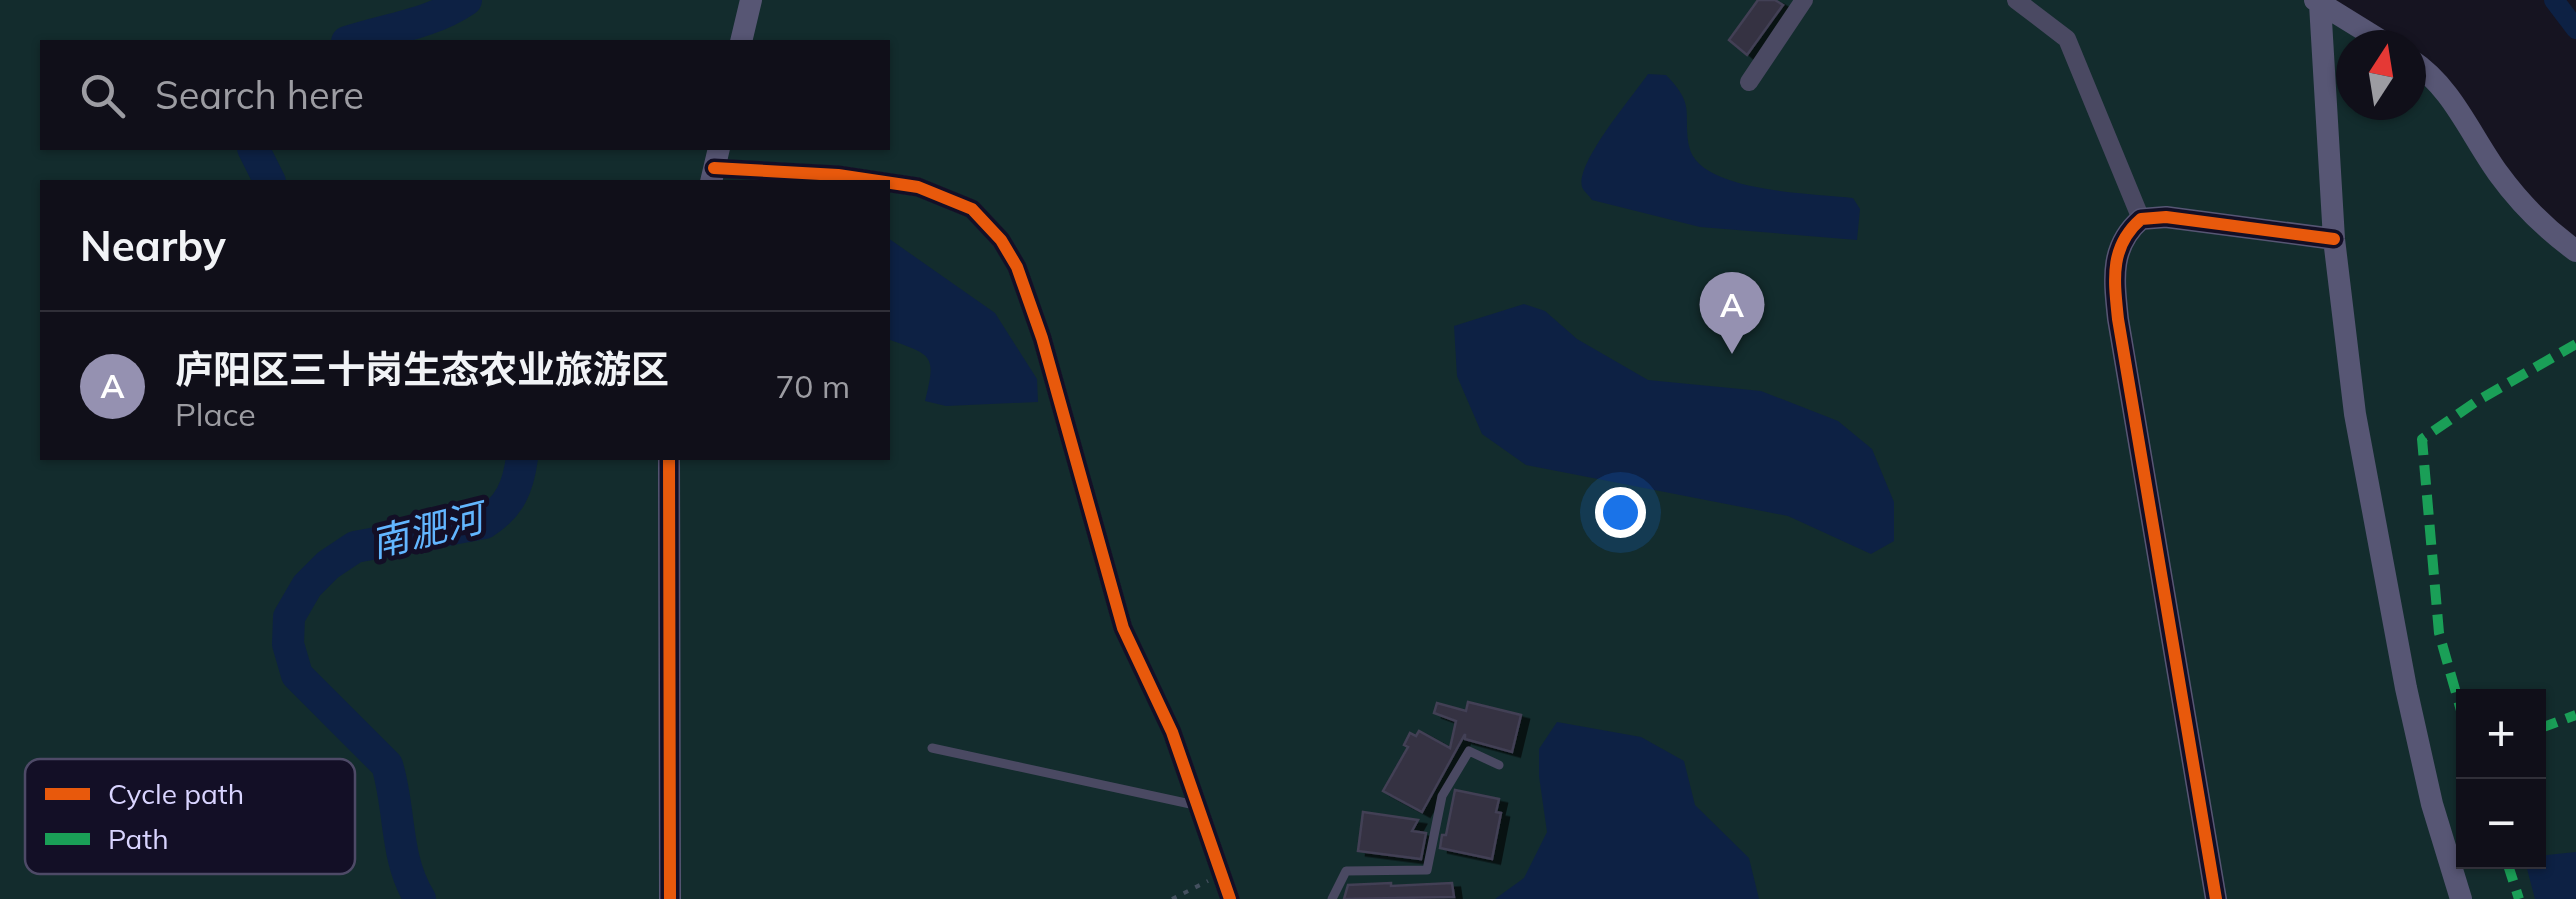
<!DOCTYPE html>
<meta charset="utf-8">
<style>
:root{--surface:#100f19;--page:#1e1d26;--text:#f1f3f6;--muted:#9c9ca2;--line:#302f38;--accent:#9591b1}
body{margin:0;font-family:Mulish,"Noto Sans SC",sans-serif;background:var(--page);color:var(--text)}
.controls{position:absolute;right:30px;bottom:30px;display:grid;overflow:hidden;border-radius:0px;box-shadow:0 2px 8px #0004}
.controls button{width:90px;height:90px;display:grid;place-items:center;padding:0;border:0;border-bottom:2px solid var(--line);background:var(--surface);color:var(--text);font:50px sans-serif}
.compass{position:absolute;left:2336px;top:30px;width:90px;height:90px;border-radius:50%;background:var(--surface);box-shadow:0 2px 8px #0004;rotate:12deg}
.you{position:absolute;left:1620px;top:512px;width:35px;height:35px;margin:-25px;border:8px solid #fff;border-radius:50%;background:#1a73e8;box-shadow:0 0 0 15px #1a73e833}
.badge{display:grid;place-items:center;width:65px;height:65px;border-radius:50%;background:var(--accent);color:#fff;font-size:32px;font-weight:700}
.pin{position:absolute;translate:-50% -82px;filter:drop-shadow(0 2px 5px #0008)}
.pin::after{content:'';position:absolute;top:52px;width:35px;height:30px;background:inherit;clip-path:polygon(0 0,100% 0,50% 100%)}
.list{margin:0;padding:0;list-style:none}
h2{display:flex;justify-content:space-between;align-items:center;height:130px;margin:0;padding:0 40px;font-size:42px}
h2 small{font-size:32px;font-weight:400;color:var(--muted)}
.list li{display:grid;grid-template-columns:65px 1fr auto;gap:30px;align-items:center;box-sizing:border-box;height:150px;padding:0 40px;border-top:2px solid var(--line)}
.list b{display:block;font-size:38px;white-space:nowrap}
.list p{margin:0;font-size:32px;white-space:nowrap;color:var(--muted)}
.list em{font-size:32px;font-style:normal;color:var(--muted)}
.icon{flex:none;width:55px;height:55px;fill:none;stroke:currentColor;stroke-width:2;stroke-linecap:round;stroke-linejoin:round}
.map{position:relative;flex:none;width:2576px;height:899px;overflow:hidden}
.search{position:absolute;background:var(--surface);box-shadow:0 2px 8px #0004;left:40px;top:40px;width:850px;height:110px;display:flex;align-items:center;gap:25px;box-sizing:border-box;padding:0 35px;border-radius:0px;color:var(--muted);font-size:38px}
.panel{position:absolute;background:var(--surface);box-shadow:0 2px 8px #0004;left:40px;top:180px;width:850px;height:280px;border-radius:0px}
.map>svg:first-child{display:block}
.green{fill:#132c2d;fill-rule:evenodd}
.water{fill:#0d2144}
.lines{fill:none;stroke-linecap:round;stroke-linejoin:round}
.canal{stroke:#0d2144;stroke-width:20}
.river{stroke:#0d2144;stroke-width:32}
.building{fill:#343243;stroke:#433f54;stroke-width:2.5;filter:url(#shadow)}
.path{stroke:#44505f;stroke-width:4;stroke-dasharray:5 8;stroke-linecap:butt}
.lane{stroke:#4a4962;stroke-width:9}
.street{stroke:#4a4962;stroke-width:18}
.secondary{stroke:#575674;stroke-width:22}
.quiet{stroke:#1a9f57;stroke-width:10;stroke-dasharray:20 10;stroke-linecap:butt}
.cycleway-casing{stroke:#130f26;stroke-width:19}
.cycleway{stroke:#e8590c;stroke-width:12}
.labels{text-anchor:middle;stroke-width:10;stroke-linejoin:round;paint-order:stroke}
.water-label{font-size:38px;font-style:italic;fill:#62b6ff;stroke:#130f26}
.key{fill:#130f26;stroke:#4e4a67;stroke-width:2.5}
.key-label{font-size:28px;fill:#d9d4ff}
</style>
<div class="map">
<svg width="2576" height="899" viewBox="0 0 2576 899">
<defs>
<filter id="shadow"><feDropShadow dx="8" dy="4.5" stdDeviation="0" flood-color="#0009"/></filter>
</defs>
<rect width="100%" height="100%" fill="#161421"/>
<!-- green -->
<path class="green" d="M0,0H2315L2388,45H2351V105H2411V60L2460,113L2576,251V899H0ZM42,42H888V148H42ZM42,182H888V458H42ZM2464,696H2538V862H2464Z"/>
<!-- water -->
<path class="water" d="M1648,74L1666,75C1696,106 1683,111 1689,146C1698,193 1814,193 1853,198L1860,209L1857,240L1700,227L1592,200C1589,195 1584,192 1582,187C1575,163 1634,95 1648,74Z
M888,238L995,313L1037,379L1038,402L946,406L925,401C937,353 932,356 888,339Z
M1524,304L1545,311L1577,339L1648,380L1761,391L1838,421L1872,449L1894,502V541L1871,554L1788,516L1526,465L1482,434L1457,376L1454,326Z
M1557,722L1641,737L1684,761L1695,805L1749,858L1759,899H1495L1524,878L1547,832L1539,776V749Z
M2576,852V899H2535L2526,865L2547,855Z"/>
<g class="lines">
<!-- canal -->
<path class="canal" d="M2554,0L2576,29"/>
<!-- river -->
<path class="river" d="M347,42C386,29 431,24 466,0
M253,148L270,182
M420,899C394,857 401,810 387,765L297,675L288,644L289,617L307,586L328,565L355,547L484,523C510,507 518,487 522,458"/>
</g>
<!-- building -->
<path class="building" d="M1758,0H1775L1783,5L1747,55L1729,40Z
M1468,702L1521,715L1512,752L1465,739V734L1422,812L1383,791L1408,747L1404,745L1410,733L1416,736L1419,731L1450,748L1456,721L1434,713L1437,703L1466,711Z
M1455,790L1499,799L1496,812L1501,813L1492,859L1440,848L1442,835H1446Z
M1363,812L1418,820L1412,831L1426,833L1421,859L1358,851Z
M1391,883V886L1452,883L1454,897L1344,899L1348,885Z"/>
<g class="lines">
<!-- path -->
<path class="path" d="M1172,899L1208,881"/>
<!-- lane -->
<path class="lane" d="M932,748L1195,805
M1332,899L1346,871L1427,870L1442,796L1469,751L1499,765"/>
<!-- street -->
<path class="street" d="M2016,0L2067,39L2141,219
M1749,82L1804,0
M714,168L838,175L918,187L972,209L1001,240L1017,267L1042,338L1123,628L1172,732L1230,899"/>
<!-- secondary -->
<path class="secondary" d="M2315,0L2388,45
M2320,4L2334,239L2355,414L2406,688L2432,804L2461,899
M741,42L751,0
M2411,60C2452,87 2470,134 2498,173C2519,202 2547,230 2576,251
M711,182L719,148
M669,458L670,899
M2216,899L2118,319C2114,280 2109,247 2141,219L2166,217L2334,239"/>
<!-- quiet -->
<path class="quiet" d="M2464,721L2439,633L2422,439L2477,401L2576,344
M2538,729L2576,715
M2507,862L2519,899"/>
<defs>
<path id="cycleway" d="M714,168L838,175L918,187L972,209L1001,240L1017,267L1042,338L1123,628L1172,732L1230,899
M669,458L670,899
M2216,899L2118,319C2114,280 2109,247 2141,219L2166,217L2334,239"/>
</defs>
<!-- cycleway casing -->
<use href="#cycleway" class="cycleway-casing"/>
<!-- cycleway -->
<use href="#cycleway" class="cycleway"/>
</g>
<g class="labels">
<!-- water labels -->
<g class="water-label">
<text transform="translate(427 531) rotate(-14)" y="13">南淝河</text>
</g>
</g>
<!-- legend -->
<rect x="25" y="759" width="330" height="115" rx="15" class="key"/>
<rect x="45" y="788" width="45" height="12" fill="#e8590c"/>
<rect x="45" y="833" width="45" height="12" fill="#1a9f57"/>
<g class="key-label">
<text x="108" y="804">Cycle path</text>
<text x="108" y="849">Path</text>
</g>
</svg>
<div class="controls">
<button>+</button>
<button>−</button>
</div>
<svg class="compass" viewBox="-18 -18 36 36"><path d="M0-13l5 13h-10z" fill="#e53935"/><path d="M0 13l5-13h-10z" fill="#9c9ca2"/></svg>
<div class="you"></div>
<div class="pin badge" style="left:1732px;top:354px">A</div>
<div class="search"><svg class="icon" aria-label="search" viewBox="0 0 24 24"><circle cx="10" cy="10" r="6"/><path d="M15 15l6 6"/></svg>Search here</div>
<section class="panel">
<h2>Nearby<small></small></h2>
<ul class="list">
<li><span class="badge">A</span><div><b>庐阳区三十岗生态农业旅游区</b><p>Place</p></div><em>70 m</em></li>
</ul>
</section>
</div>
